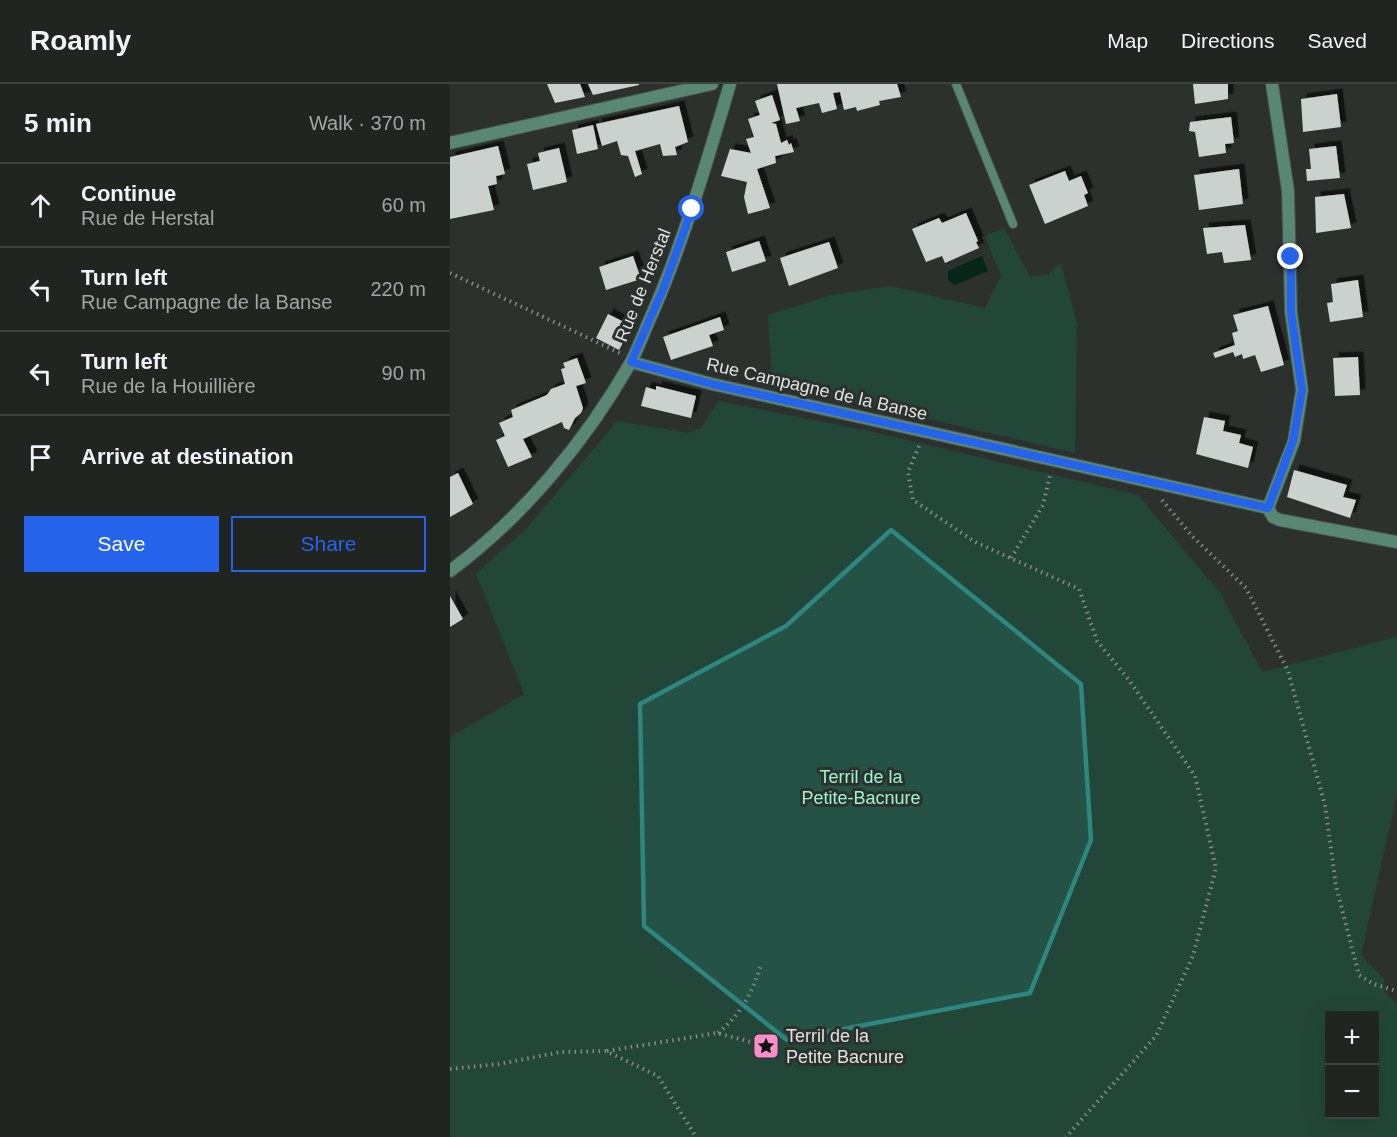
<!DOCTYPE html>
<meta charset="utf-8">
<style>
:root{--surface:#212522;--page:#292d2a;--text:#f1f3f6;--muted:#a2a5a5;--line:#3e4240;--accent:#2563eb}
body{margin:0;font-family:Arial,sans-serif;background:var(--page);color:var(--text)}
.controls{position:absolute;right:18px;bottom:18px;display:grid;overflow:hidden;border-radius:0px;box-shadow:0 6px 24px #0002}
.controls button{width:54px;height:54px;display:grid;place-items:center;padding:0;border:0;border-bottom:2px solid var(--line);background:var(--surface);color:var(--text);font:30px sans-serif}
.stop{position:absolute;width:18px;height:18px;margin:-14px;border:4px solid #2563eb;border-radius:50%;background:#fff}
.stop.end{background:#2563eb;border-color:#fff;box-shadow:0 2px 6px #0008}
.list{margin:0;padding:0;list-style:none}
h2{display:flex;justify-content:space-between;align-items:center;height:78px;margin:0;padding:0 24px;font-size:26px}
h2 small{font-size:20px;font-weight:400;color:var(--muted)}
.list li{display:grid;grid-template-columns:39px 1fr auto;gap:18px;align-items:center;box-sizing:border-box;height:84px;padding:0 24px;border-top:2px solid var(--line)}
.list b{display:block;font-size:22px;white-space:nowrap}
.list p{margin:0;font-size:20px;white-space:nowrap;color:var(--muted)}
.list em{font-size:20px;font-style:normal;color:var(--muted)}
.actions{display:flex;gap:12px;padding:18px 24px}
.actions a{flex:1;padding:14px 0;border:2px solid var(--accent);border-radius:0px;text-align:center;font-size:21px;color:var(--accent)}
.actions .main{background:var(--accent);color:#fff}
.icon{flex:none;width:33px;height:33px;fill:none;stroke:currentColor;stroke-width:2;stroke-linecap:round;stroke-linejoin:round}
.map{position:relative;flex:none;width:947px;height:1053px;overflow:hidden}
header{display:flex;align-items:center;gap:36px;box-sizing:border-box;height:84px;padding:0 30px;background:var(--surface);border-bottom:2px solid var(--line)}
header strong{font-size:28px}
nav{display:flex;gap:33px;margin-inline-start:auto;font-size:21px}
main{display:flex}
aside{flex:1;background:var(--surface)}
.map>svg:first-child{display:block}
.green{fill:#224739;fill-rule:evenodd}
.water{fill:#04261b}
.building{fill:#cbd1ce;filter:url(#shadow)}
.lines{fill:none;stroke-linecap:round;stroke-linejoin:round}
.lane-casing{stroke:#494d4b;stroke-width:10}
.street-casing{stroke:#494d4b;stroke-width:14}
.path{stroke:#878b89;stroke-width:4;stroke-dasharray:1.5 4.5;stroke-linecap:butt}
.lane{stroke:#588874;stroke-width:8}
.street{stroke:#588874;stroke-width:12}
.route{stroke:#2563eb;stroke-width:8}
.marked{fill:#2e867f;fill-opacity:0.2;stroke:#2e867f;stroke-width:4.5;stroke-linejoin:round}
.labels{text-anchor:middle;stroke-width:6;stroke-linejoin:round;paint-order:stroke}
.street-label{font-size:18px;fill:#dfe2e1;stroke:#2c312e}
.park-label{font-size:18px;fill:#98f6d0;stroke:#2c312e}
.poi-label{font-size:18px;fill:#dfe2e1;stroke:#2c312e;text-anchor:start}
</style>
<header>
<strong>Roamly</strong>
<nav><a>Map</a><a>Directions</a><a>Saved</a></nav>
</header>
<main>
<aside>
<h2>5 min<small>Walk · 370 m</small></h2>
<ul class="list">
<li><svg class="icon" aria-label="ahead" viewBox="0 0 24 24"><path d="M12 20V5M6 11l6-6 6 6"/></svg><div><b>Continue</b><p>Rue de Herstal</p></div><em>60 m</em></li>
<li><svg class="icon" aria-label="left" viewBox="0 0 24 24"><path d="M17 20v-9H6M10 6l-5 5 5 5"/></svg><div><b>Turn left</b><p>Rue Campagne de la Banse</p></div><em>220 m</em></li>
<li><svg class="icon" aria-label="left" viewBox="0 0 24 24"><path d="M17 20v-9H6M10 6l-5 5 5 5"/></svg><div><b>Turn left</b><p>Rue de la Houillière</p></div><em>90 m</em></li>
<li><svg class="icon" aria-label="arrive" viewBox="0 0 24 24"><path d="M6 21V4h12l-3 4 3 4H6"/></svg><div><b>Arrive at destination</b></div></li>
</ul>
<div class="actions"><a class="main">Save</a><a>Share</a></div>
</aside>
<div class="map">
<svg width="947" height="1053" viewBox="0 0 947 1053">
<defs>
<filter id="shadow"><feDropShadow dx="5.5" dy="-5.5" stdDeviation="0" flood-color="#0009"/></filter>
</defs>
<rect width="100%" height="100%" fill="#2c312e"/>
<!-- green -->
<path class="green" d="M554,144L580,193L598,190L611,179L627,240L625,369L322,299L318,231L381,211L440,202L535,224L551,192L535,152Z
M268,317L415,346L688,411L771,510L812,588L947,553V710L911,871L934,895L935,908L947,919V1053H0V653L74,610L26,490L77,444L167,337L238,349L251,344ZM880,932H924V1030H880Z"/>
<!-- water -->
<path class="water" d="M532,172L538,187L505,201L498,196V187Z"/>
<!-- building -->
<path class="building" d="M97,0H130L135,13L105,19Z
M138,0H189V1L143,11Z
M327,0H447L451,13L429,17L430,21L407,27L406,23L394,26L390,8L383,9L387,25L372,29L369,19L346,24L350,37L336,40Z
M743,0H778V15L745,20Z
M887,10L891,43L853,48L851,15Z
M322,11L330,36L321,39L326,40L331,59L337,56L339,61L341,59L344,68L325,72L326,79L307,85L320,124L298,130L294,113L297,98L271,92L280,65L301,69L296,55L304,53L298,35L310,31L305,17Z
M229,22L238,58L225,63L227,71L213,72L210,60L185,67L192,90L185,93L178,72L171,71L167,57L152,62L146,40Z
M781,33L784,59L775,60L776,69L749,73L745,48L739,47L740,38Z
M143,41L148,65L127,70L122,46Z
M48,62L55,90L46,92L47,100L38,102L44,126L0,135V73Z
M886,62L890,94L857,97L856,85H861L859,65Z
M109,64L117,98L83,106L77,80L90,77L88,69Z
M789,85L793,120L749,126L744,91Z
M615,87L619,97L631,92L638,109L634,111L638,122L595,140L579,101Z
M894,110L901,144L866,149L865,113Z
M516,129L528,157L526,158L529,164L495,179L492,172L476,178L462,145L489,134L492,139Z
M795,141L801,176L774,179L772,168L757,170L753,144Z
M309,157L316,177L282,188L276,168Z
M379,158L388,184L339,202L330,174Z
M183,172L191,195L156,206L149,183Z
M908,196L913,233L880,238L877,219L883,218L881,200Z
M818,222L834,281L811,288L805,271L793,275L792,270L785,273L783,268L765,274L763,269L785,261L782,249L788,247L783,231Z
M158,230L182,242L169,266L146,254Z
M270,233L274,246L259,251L263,262L221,276L213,253Z
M908,273L910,311L885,312L883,274Z
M127,274L136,299L126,302L133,324L131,329L125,334L119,346L114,344L112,338L73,355L82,373L58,383L46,356L55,352L49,339L63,333L61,326L97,311L101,305L115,300L111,285L115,284L113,279Z
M206,302L246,312L241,334L191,322L196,303L206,306Z
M754,333L775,337L773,347L791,351L789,359L803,363L798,384L746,370Z
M844,386L897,401L893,413L906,416L900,434L837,413Z
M8,389L23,420L0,433V393Z
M0,512L13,535L0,543Z"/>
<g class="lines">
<defs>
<path id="lane" d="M506,0L563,140"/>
<path id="street" d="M0,59L262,0
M181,278L262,300L818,424
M818,424L844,357L852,306L841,228L838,107L822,0
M818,424L823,433L830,436L947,458
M0,487C73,433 136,357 181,278C189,263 195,245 203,228C235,154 257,77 280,0"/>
</defs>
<!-- lane casing -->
<use href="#lane" class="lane-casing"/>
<!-- street casing -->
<use href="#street" class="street-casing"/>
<!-- path -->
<path class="path" d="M0,189L170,269
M469,362L458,388L463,416L525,458L629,505L647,557L679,596L745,692L766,784L743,872L706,952L616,1053
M712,416L743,453L796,504L838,587L875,721L886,802L909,891L923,900L947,907
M561,474L593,421L600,391
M268,949C291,930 303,908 311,880
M157,967L267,949L316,962
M0,985L49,980L111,968L156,967L208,992L246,1053"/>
<!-- lane -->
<use href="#lane" class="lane"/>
<!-- street -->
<use href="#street" class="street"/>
</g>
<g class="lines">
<!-- route -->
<path class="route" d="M242,125L214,203L181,278L262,300L818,424L843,357L852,306L841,228V173"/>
</g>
<!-- marked area -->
<path class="marked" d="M441,446L631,600L641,756L580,909L337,956L194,842L190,620L336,542Z"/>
<!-- icons -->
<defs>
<symbol id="sight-square" viewBox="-11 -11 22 22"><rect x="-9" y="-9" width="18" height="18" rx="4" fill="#f98fca" stroke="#2c312e"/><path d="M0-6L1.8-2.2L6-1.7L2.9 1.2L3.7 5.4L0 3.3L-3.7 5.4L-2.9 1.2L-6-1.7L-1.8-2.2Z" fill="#111"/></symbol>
</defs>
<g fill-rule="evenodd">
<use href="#sight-square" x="301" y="947" width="30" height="30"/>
</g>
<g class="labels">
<!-- street labels -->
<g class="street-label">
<text transform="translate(193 201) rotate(-68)" y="6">Rue de Herstal</text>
<text transform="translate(367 305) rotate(13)" y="6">Rue Campagne de la Banse</text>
</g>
<!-- park labels -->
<g class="park-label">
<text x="411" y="699">Terril de la<tspan x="411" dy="21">Petite-Bacnure</tspan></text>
</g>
<!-- poi labels -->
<g class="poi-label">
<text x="336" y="958">Terril de la<tspan x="336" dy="21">Petite Bacnure</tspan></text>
</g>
</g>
</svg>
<div class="controls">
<button>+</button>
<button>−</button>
</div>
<div class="stop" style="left:242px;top:125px"></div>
<div class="stop end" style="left:841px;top:173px"></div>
</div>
</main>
